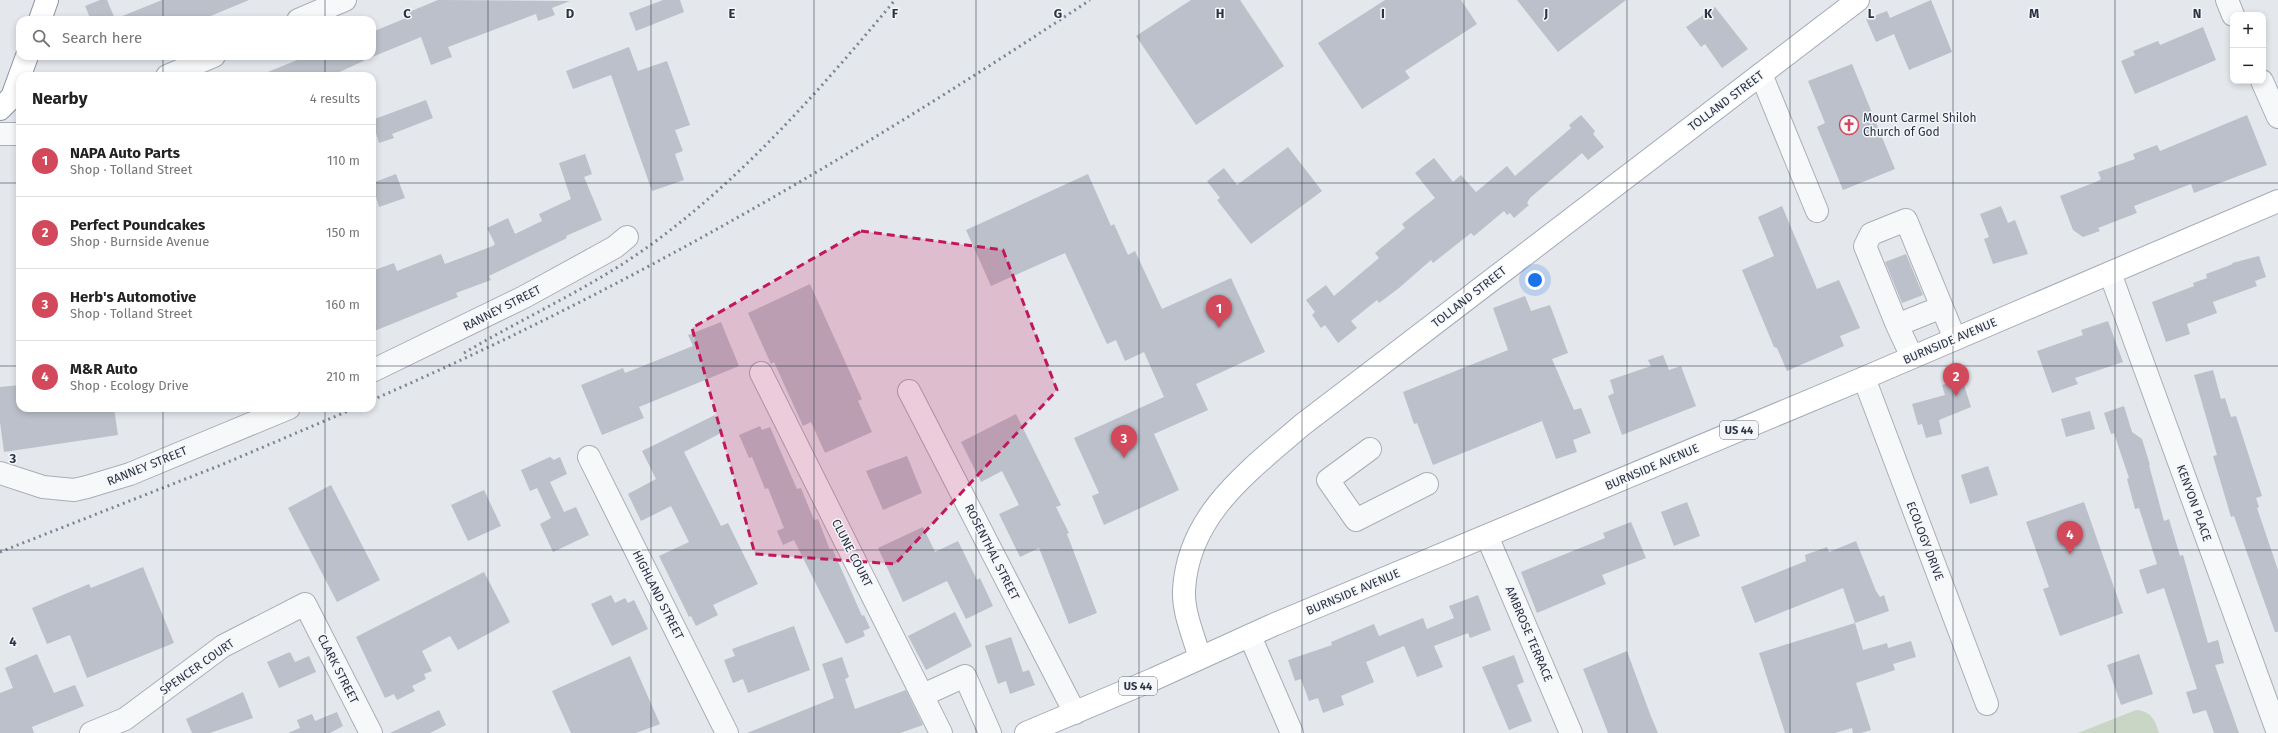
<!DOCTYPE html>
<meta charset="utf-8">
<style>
:root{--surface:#fff;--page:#f6f6f6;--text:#222;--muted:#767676;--line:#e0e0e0;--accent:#d1495b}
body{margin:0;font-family:"Fira Sans",sans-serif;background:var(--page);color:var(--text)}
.controls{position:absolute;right:12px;top:12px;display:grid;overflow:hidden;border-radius:8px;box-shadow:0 2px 6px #0003}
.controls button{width:36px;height:36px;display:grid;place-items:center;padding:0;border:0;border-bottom:1px solid var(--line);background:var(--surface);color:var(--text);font:20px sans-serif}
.you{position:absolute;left:1535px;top:280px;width:14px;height:14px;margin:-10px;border:3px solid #fff;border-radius:50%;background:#1a73e8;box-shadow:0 0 0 6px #1a73e833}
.badge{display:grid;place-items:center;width:26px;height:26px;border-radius:50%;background:var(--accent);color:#fff;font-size:13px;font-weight:700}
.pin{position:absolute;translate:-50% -33px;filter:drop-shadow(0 1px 2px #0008)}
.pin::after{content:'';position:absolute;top:21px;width:14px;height:12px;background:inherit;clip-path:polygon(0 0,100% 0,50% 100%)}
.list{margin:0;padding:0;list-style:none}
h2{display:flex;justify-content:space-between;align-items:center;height:52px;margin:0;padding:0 16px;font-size:17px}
h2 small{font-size:13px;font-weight:400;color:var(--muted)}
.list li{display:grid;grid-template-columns:26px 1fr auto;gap:12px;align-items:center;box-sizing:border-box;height:72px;padding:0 16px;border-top:1px solid var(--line)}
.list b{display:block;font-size:15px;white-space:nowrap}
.list p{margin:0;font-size:13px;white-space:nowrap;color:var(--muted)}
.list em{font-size:13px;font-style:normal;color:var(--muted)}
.icon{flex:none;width:22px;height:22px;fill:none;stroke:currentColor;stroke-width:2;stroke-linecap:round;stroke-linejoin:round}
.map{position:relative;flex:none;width:2278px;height:733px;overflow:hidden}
.search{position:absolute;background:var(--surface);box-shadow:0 2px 6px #0003;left:16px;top:16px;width:360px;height:44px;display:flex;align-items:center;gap:10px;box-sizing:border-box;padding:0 14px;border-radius:12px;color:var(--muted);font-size:15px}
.panel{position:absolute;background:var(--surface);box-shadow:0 2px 6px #0003;left:16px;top:72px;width:360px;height:340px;border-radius:12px}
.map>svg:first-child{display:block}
.green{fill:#c9d6c5}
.building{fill:#bbc0ca}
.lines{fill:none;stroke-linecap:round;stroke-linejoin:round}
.minor-casing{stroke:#a9aeb7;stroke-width:24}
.major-casing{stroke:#a3abb8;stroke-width:24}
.highway-casing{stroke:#8b94a3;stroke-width:24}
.minor{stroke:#f7f8fa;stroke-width:22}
.major{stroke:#fff;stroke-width:22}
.highway{stroke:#fff;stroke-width:22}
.rail{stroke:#7d8696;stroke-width:3;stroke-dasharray:2 4;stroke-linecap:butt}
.marked{fill:#c2185b;fill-opacity:0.2;stroke:#c2185b;stroke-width:3;stroke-dasharray:8 5;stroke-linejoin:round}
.grid{fill:none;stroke:#2b3445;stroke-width:1;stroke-opacity:0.55}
.labels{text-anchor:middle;stroke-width:3;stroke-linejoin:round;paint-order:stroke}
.shield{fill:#f4f6f9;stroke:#676e7b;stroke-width:1}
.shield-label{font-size:11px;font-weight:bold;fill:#2b3445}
.street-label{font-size:12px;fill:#2b3445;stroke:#f4f6f9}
.poi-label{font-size:12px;fill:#2b3445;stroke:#f4f6f9;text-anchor:start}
.grid-label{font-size:13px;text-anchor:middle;font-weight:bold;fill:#2b3445;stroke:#f4f6f9;stroke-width:3;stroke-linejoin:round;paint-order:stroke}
</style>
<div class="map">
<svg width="2278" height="733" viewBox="0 0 2278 733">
<rect width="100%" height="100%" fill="#e4e7ec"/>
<!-- green -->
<path class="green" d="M2136,710C2151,711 2155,720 2159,733H2078Z"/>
<!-- building -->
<path class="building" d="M100,0H107L115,19L162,0H249L201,20H91L85,6Z
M438,0L570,1L552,8L555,15L538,21L536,14L448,47L452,57L431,65L421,37L372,57L331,76H258L307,56H372V32L411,16L409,12Z
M663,0H680L684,12L636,31L629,13Z
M1191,0H1240L1284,66L1196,125L1136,36Z
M1385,0H1461L1477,24L1405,71L1410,78L1362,109L1318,43Z
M1517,0H1626L1558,52Z
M1931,0L1952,52L1909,70L1894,34L1876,42L1866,19L1887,11L1890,18Z
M1715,7L1748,49L1722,68L1705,44L1701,47L1686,27Z
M2203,27L2216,60L2135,94L2121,61L2135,55L2133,51L2158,41L2160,45Z
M629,47L638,71L667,61L690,125L675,130L683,151L675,154L684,180L652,191L611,75L573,89L566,71Z
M1852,64L1895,169L1843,190L1817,127L1825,123L1808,81Z
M426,100L433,118L392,134L394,138L379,143L372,120Z
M1581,115L1595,131L1593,134L1604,147L1588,160L1582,153L1530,198L1527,203L1529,205L1514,218L1510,213L1507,215L1504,211L1474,236L1471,233L1433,263L1431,260L1399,288L1379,303L1377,300L1351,321L1357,328L1338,343L1325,325L1321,328L1312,315L1315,312L1306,300L1326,285L1334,296L1379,258L1375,253L1405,228L1402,224L1435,198L1415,173L1434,158L1453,182L1461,175L1476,192L1507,166L1515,176L1571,128L1569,125Z
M2247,115L2267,165L2194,193L2191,184L2134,206L2137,213L2098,228L2100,231L2083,237L2073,230L2060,196L2098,181L2101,179L2098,172L2135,159L2133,154L2157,145L2160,151Z
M1288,147L1322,191L1251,244L1217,200L1220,198L1207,181L1224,168L1237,185Z
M585,154L592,174L584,177L602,220L566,236L567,238L489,276L491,280L456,293L458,297L372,332V271L394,263L397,271L441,254L445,264L493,246L495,244L487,228L508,218L515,234L542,221L539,214L571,199L559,163Z
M396,174L405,198L379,207L372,183Z
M1088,174L1111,226L1114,224L1128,255L1135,251L1162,309L1231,278L1265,352L1196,384L1208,410L1154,434L1179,490L1104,525L1092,496L1099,493L1074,438L1164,397L1144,352L1125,361L1116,340L1107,344L1065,253L991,286L966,230Z
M1782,206L1817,289L1839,280L1860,328L1840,336L1844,346L1787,371L1777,348L1774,347L1742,270L1774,256L1758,217Z
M2001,206L2008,223L2015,220L2028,254L1993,264L1984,239L1989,237L1980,214Z
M1906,254L1923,295L1902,303L1885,262Z
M2259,256L2266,277L2255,281L2257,286L2213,302L2217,313L2187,324L2190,334L2166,342L2152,302L2194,286L2193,283L2207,278L2206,274L2233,264L2232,263Z
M810,284L862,399L858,401L872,432L825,453L811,422L803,426L774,362L771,364L748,313Z
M1525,296L1531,311L1550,305L1568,353L1552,359L1574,410L1581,408L1591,433L1573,440L1577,452L1556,459L1542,421L1433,465L1417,423L1414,424L1403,392L1508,350L1493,308Z
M2108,321L2123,362L2075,378L2078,384L2052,393L2037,351L2083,335L2081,330Z
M721,322L739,366L639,407L644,418L602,435L581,385L623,368L625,373L693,346L688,335Z
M1663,355L1669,370L1681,366L1696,406L1622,435L1608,396L1614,393L1610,380L1651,366L1648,360Z
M2213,370L2221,399L2225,398L2231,417L2236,416L2262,496L2256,498L2259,507L2257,508L2278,570V632H2275L2234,516L2231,517L2213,456L2217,455L2194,375Z
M1962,379L1971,407L1939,420L1942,434L1926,438L1922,424L1918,425L1912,404L1945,395L1942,385Z
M20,385V408H114L118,435L4,452L0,422V387Z
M2124,406L2132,432L2142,439L2150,465H2149L2164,521L2169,519L2180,556L2183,555L2208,643L2218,640L2224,663L2215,665L2239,733H2214L2206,710L2193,714L2186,692L2197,689L2164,588L2147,594L2139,570L2157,564L2139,508L2135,509L2127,479L2129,478L2114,433L2111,434L2104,413Z
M2090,411L2095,429L2066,437L2061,419Z
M1016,414L1061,505L1056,507L1069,533L1067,534L1097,613L1069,624L1039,548L1020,557L999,514L1019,505L1002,471L981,482L961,442Z
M715,415L723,432L684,452L721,526L728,523L758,584L713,605L718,615L696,626L691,616L689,617L659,556L689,542L671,506L641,521L628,494L656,479L642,451Z
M760,426L762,430L770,427L797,489L801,488L814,520L818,519L830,550L832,548L862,616L864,615L870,628L863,631L865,636L846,644L794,540L783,545L777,531L784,528L768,488L765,489L752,457L749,458L739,435Z
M907,456L922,493L883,510L866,471Z
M550,457L554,460L560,457L567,474L550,482L564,512L576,507L589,535L553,552L540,524L551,518L537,488L530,491L521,470Z
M1988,466L1998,495L1970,504L1961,475Z
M331,485L380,580L337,602L288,508Z
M484,490L501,526L468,541L451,505Z
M1687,502L1700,536L1674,546L1661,512Z
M2084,502L2123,613L2060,636L2043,589L2049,587L2026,522Z
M1631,522L1646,558L1602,575L1606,584L1537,613L1521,572L1605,538L1603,533Z
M923,527L935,552L958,541L977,580L980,578L993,606L966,619L947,581L903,602L878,548Z
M1856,541L1876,591L1880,597L1884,595L1889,611L1855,623L1843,588L1755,623L1741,587L1806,561L1805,555L1827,547L1829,552Z
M143,567L174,643L87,678L70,635L47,644L32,608L89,584L91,588Z
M484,572L510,622L458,650L450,636L422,651L432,671L424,674L426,679L412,686L415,691L397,700L394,694L385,698L356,637Z
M611,595L615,603L625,598L628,603L634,600L648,629L612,646L591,604Z
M1478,595L1491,630L1470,638L1468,633L1434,646L1443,667L1417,677L1404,646L1366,662L1374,682L1341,696L1344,705L1323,713L1318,698L1309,701L1301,679L1295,681L1288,660L1332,645L1331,642L1374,624L1379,636L1423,618L1427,629L1454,618L1449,606Z
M955,612L972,646L926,670L908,636Z
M1855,623L1863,650L1887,643L1888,648L1911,641L1916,657L1893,664L1895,670L1856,683L1871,730L1861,733H1853L1852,728L1835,733H1785L1759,653Z
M794,626L810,670L748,693L743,679L733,683L724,660L735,656L732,649Z
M1011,637L1023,672L1029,670L1035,685L1010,694L1006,681L998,684L985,646Z
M1627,651L1650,714L1658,733H1608L1598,707L1583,669Z
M290,652L295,662L309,656L316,672L279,688L267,662Z
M37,654L54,693L75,685L84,706L32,727L34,733H0V693L13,688L5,668Z
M2139,654L2153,694L2121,705L2107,665Z
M1514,655L1524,682L1517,685L1532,721L1509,730L1482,667Z
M630,656L660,724L636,733H571L552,691Z
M842,657L849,677L845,679L855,709L906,690L923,725L900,733H747L834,698L822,664Z
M243,692L253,718L210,733H192L186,719Z
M439,710L446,725L430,733H390Z
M337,712L343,726L330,733H288L300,728L297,720L312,714L315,721Z"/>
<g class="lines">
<defs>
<path id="minor" d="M2227,0L2233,15
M298,20L345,0
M1761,74L1817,211
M167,76L214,56
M2262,81L2278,117
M0,134H20
M2110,273L2278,733
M1897,325L1865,246L1871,234L1906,220L1955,339
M1912,357L1897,325L1942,307
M372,371L524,297L615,247L627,237
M761,373L941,733
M1864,378L1987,704
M909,391L1075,713
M1370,449L1328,480L1356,520L1427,484
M589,457L727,733
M0,473L43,487L74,490L87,487L130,474L289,408
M1487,536L1571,733
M1250,636L1292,733
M923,695L965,676L990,733
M91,733L125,719L223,646L305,604L371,733"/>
<path id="major" d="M1200,658C1194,637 1183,613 1184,590C1188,514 1250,470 1302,425L1858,0
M1026,733L1154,679L1273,625L1864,378L2278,201"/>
<path id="highway" d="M40,20L47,0
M0,109L12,97L27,56"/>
</defs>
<!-- minor casing -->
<use href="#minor" class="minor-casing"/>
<!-- major casing -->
<use href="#major" class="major-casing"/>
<!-- highway casing -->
<use href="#highway" class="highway-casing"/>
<!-- minor -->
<use href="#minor" class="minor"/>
<!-- major -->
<use href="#major" class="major"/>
<!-- highway -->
<use href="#highway" class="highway"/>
<!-- rail -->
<path class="rail" d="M464,353C523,318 586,290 642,251C739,183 820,90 895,0
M372,400C624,291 862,152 1090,0
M0,552L221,465L355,408"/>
</g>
<!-- marked area -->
<path class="marked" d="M861,231L1003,250L1057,390L895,564L755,554L692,328Z"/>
<!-- grid -->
<path class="grid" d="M163,0V20M325,0V20M488,0V733M651,0V733M814,0V733M976,0V733M1139,0V733M1302,0V733M1464,0V733M1627,0V733M1790,0V733M1953,0V733M2115,0V733M163,56V76M325,56V76M0,183H20M372,183H2278M0,366H20M372,366H2278M163,408V733M325,408V733M0,550H2278"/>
<!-- icons -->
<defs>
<symbol id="church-ring" viewBox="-11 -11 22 22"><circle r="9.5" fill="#f4f6f9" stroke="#d1495b" stroke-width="1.5"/><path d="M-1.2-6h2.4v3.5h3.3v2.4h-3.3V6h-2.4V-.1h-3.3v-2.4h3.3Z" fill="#d1495b"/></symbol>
</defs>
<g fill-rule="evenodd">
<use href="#church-ring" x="1838" y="114" width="22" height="22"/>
</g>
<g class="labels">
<!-- shield labels -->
<g class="shield">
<rect x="1720" y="421" width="38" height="18" rx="3"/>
<rect x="1119" y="677" width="38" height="18" rx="3"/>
</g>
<g class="shield-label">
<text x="1739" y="434">US 44</text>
<text x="1138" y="690">US 44</text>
</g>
<!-- street labels -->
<g class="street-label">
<text transform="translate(1726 101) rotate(-37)" y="4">TOLLAND STREET</text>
<text transform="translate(1469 297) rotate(-38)" y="4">TOLLAND STREET</text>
<text transform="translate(502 308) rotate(-27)" y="4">RANNEY STREET</text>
<text transform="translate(1950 341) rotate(-23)" y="4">BURNSIDE AVENUE</text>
<text transform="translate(147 466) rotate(-22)" y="4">RANNEY STREET</text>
<text transform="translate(1652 467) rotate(-23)" y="4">BURNSIDE AVENUE</text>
<text transform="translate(2194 503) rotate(70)" y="4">KENYON PLACE</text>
<text transform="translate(1925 541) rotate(69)" y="4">ECOLOGY DRIVE</text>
<text transform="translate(992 552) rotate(63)" y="4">ROSENTHAL STREET</text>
<text transform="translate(852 553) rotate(63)" y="4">CLUNE COURT</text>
<text transform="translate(1353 592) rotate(-23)" y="4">BURNSIDE AVENUE</text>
<text transform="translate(658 595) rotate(63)" y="4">HIGHLAND STREET</text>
<text transform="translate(1529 634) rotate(67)" y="4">AMBROSE TERRACE</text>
<text transform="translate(197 667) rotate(-35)" y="4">SPENCER COURT</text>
<text transform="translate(338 669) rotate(63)" y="4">CLARK STREET</text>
</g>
<!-- poi labels -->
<g class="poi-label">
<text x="1863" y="122">Mount Carmel Shiloh<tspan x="1863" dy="14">Church of God</tspan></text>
</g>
</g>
<g class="grid-label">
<text x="407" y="18">C</text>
<text x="570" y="18">D</text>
<text x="732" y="18">E</text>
<text x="895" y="18">F</text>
<text x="1058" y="18">G</text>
<text x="1220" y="18">H</text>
<text x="1383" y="18">I</text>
<text x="1546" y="18">J</text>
<text x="1708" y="18">K</text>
<text x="1871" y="18">L</text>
<text x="2034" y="18">M</text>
<text x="2197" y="18">N</text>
<text x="13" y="463">3</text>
<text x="13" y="646">4</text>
</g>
</svg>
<div class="controls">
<button>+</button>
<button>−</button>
</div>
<div class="you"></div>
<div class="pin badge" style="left:1219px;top:328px">1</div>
<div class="pin badge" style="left:1956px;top:396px">2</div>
<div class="pin badge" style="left:1124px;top:458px">3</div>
<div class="pin badge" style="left:2070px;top:554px">4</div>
<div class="search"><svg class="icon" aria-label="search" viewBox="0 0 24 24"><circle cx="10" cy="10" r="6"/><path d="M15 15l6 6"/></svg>Search here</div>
<section class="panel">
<h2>Nearby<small>4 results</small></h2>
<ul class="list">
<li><span class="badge">1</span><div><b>NAPA Auto Parts</b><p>Shop · Tolland Street</p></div><em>110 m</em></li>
<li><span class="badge">2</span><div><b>Perfect Poundcakes</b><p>Shop · Burnside Avenue</p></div><em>150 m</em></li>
<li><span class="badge">3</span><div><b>Herb's Automotive</b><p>Shop · Tolland Street</p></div><em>160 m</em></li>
<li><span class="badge">4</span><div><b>M&amp;R Auto</b><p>Shop · Ecology Drive</p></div><em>210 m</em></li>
</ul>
</section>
</div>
